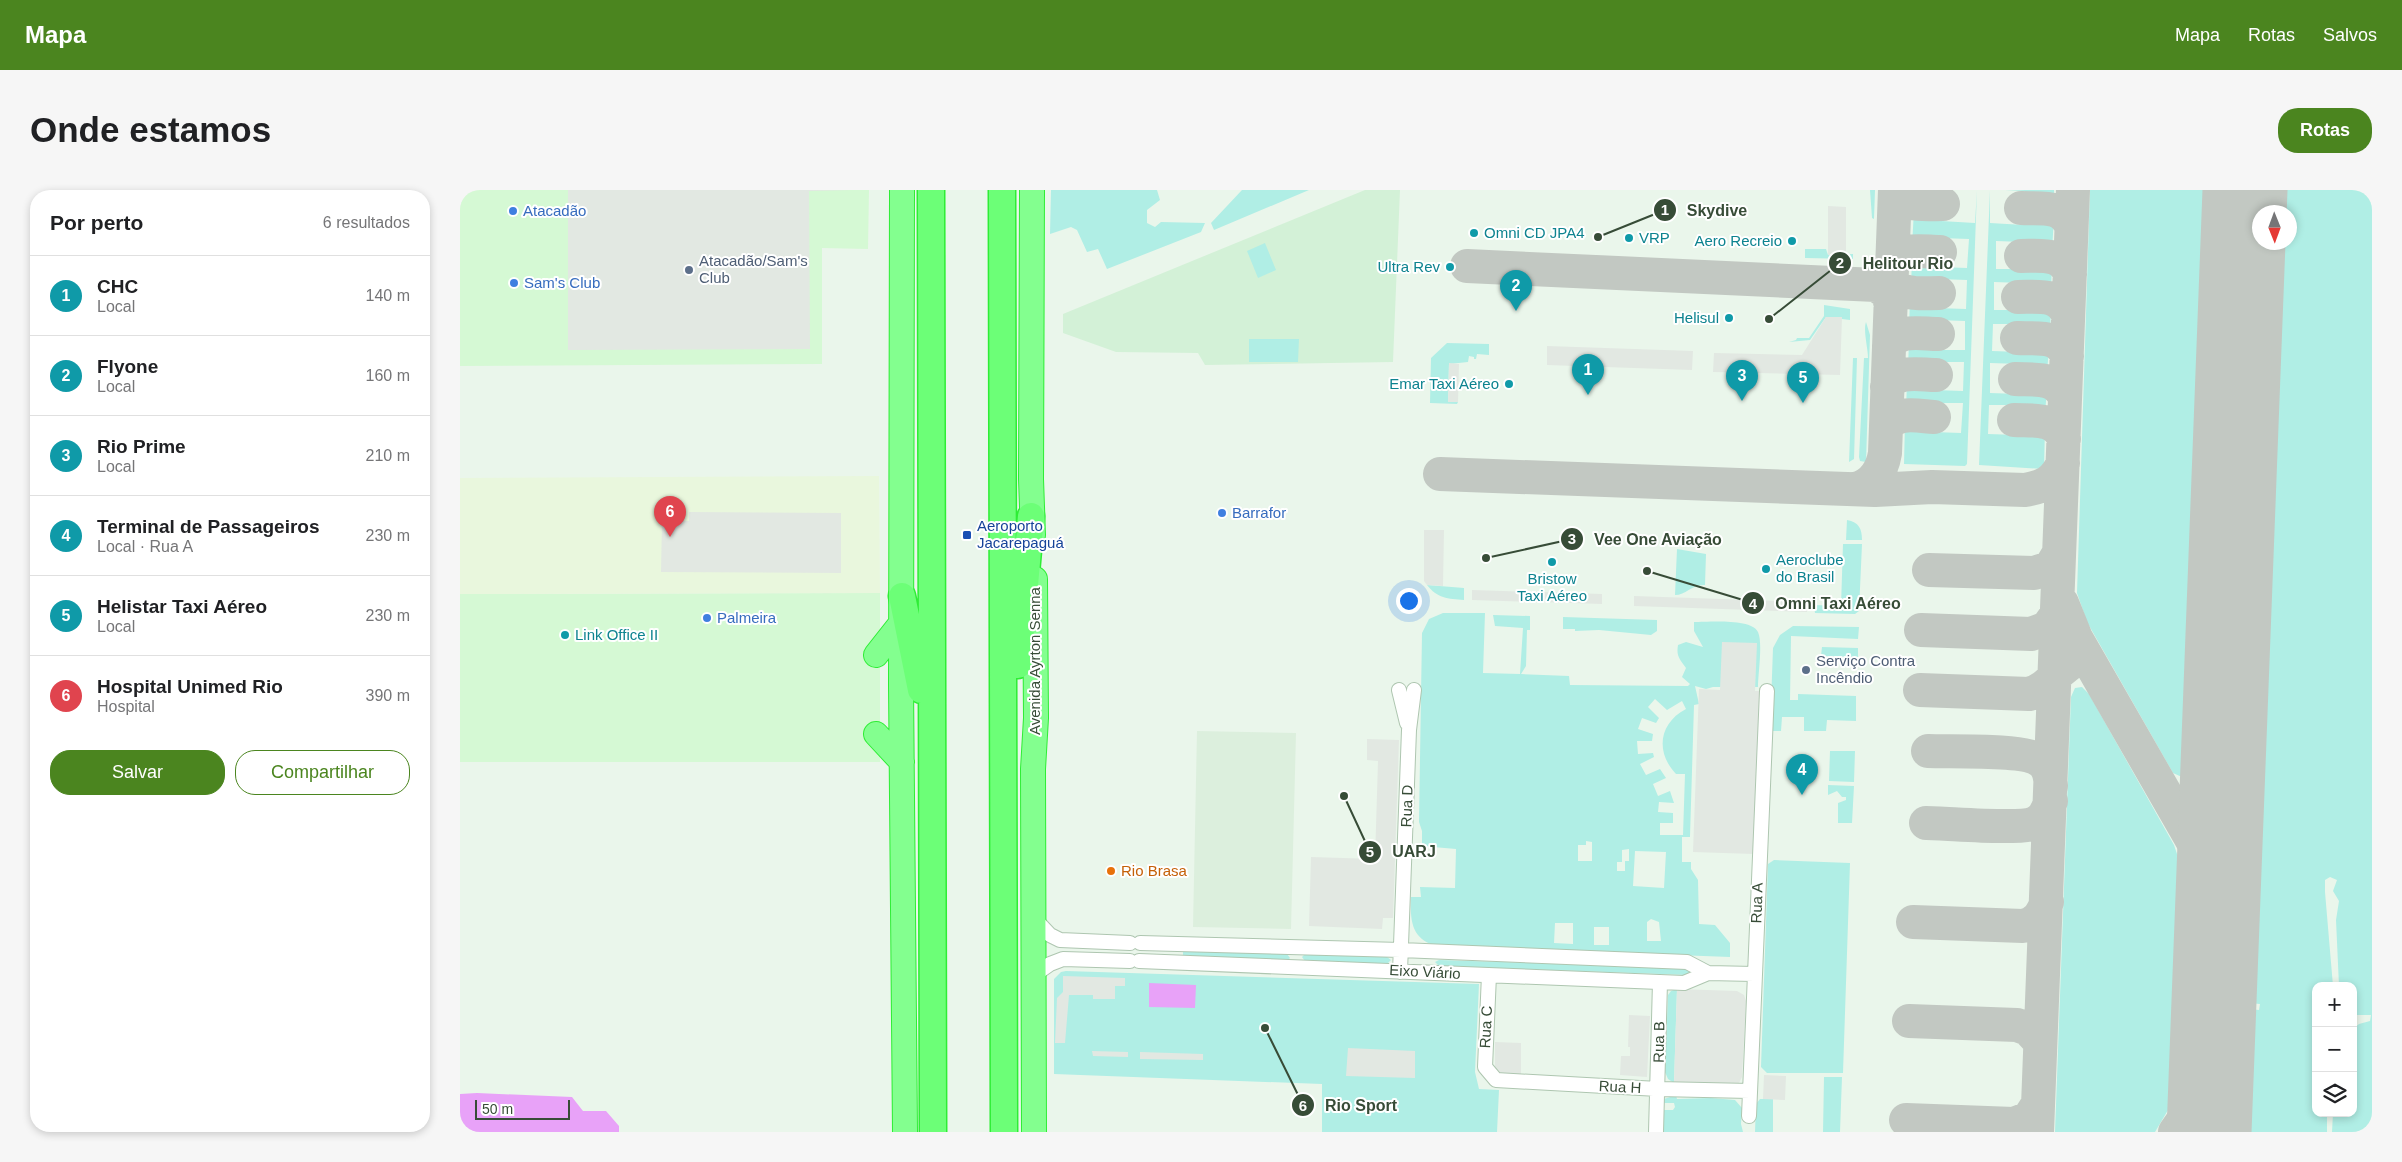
<!DOCTYPE html>
<html lang="pt">
<meta charset="utf-8">
<style>
:root{--surface:#fff;--page:#f6f6f6;--text:#202124;--muted:#757577;--line:#e0e0e0;--accent:#4b851f}
body{margin:0;font-family:Helvetica,sans-serif;background:var(--page);color:var(--text)}
.controls{position:absolute;right:15px;bottom:15px;display:grid;overflow:hidden;border-radius:10px;box-shadow:0 2px 8px #0003}
.controls button{width:45px;height:45px;display:grid;place-items:center;padding:0;border:0;border-bottom:1px solid var(--line);background:var(--surface);color:var(--text);font:25px sans-serif}
.compass{position:absolute;left:1792px;top:15px;width:45px;height:45px;border-radius:50%;background:var(--surface);box-shadow:0 2px 8px #0003;rotate:179deg}
.scale{position:absolute;left:15px;bottom:12px;width:95px;box-sizing:border-box;padding-left:5px;border:2px solid #374c37;border-top:0;font-size:14px;line-height:18px;white-space:nowrap;color:#374c37;-webkit-text-stroke:4px #fff;paint-order:stroke}
.you{position:absolute;left:948px;top:410px;width:18px;height:18px;margin:-12px;border:4px solid #fff;border-radius:50%;background:#1a73e8;box-shadow:0 0 0 8px #1a73e833}
.badge{display:grid;place-items:center;width:32px;height:32px;border-radius:50%;background:var(--accent);color:#fff;font-size:16px;font-weight:700}
.pin{position:absolute;translate:-50% -41px;filter:drop-shadow(0 1px 2px #0008)}
.pin::after{content:'';position:absolute;top:26px;width:18px;height:15px;background:inherit;clip-path:polygon(0 0,100% 0,50% 100%)}
.list{margin:0;padding:0;list-style:none}
h2{display:flex;justify-content:space-between;align-items:center;height:65px;margin:0;padding:0 20px;font-size:21px}
h2 small{font-size:16px;font-weight:400;color:var(--muted)}
.list li{display:grid;grid-template-columns:32px 1fr auto;gap:15px;align-items:center;box-sizing:border-box;height:80px;padding:0 20px;border-top:1px solid var(--line)}
.list b{display:block;font-size:19px;white-space:nowrap}
.list p{margin:0;font-size:16px;white-space:nowrap;color:var(--muted)}
.list em{font-size:16px;font-style:normal;color:var(--muted)}
.actions{display:flex;gap:10px;padding:15px 20px}
.actions a{flex:1;padding:11px 0;border:1px solid var(--accent);border-radius:20px;text-align:center;font-size:18px;color:var(--accent)}
.actions .main{background:var(--accent);color:#fff}
.icon{flex:none;width:28px;height:28px;fill:none;stroke:currentColor;stroke-width:2;stroke-linecap:round;stroke-linejoin:round}
.map{position:relative;flex:none;width:1912px;height:942px;overflow:hidden;border-radius:20px}
header{display:flex;align-items:center;gap:30px;box-sizing:border-box;height:70px;padding:0 25px;background:var(--accent);color:#fff}
header strong{font-size:24px}
nav{display:flex;gap:28px;margin-inline-start:auto;font-size:18px}
.intro{display:flex;align-items:center;justify-content:space-between;box-sizing:border-box;height:120px;padding:0 30px}
h1{margin:0;font-size:35px}
.button{padding:12px 22px;border-radius:20px;background:var(--accent);color:#fff;font-size:18px;font-weight:700}
main{display:flex;gap:30px;padding:0 30px}
aside{flex:1;background:var(--surface);border-radius:20px;box-shadow:0 2px 8px #0003}
.map>svg:first-child{display:block}
.residential{fill:#dcefdd}
.commercial{fill:#d5f9d4}
.education{fill:#d3f1d7}
.medical{fill:#e9f7dd}
.green{fill:#b0eee5;fill-rule:evenodd}
.parking{fill:#e2e8e2}
.water{fill:#e8a2f8}
.lines{fill:none;stroke-linecap:round;stroke-linejoin:round}
.taxiway{stroke:#c2c8c2;stroke-width:34}
.runway{stroke:#c2c8c2;stroke-width:85}
.minor-casing{stroke:#aec6b0;stroke-width:16}
.trunk-casing{stroke:#2eed35;stroke-width:26}
.motorway-casing{stroke:#2eed35;stroke-width:29}
.minor{stroke:#fff;stroke-width:14}
.trunk{stroke:#83ff8f;stroke-width:24}
.motorway{stroke:#6cff77;stroke-width:26}
.shop-dot{fill:#3f7fe0;stroke:#fff;stroke-width:2}
.culture-dot{fill:#0f9aa8;stroke:#fff;stroke-width:2}
.service-dot{fill:#5c6f8a;stroke:#fff;stroke-width:2}
.transit-dot{fill:#1a4fb4;stroke:#fff;stroke-width:2}
.food-dot{fill:#e8710a;stroke:#fff;stroke-width:2}
.labels{text-anchor:middle;stroke-width:4;stroke-linejoin:round;paint-order:stroke}
.shop-label{font-size:15px;fill:#366cbe;stroke:#fff;text-anchor:start}
.culture-label{font-size:15px;fill:#0d838f;stroke:#fff;text-anchor:start}
.service-label{font-size:15px;fill:#4e5e75;stroke:#fff;text-anchor:start}
.transit-label{font-size:15px;fill:#164399;stroke:#fff;text-anchor:start}
.street-label{font-size:15px;fill:#374c37;stroke:#fff}
.food-label{font-size:15px;fill:#c56008;stroke:#fff;text-anchor:start}
.leader{fill:none;stroke:#374c37;stroke-width:2}
.callout-dot{fill:#374c37;stroke:#fff;stroke-width:2}
.mark-label{font-size:15px;text-anchor:middle;font-weight:bold;fill:#fff}
.callout-label{font-size:16px;text-anchor:middle;font-weight:bold;fill:#374c37;stroke:#fff;stroke-width:4;stroke-linejoin:round;paint-order:stroke}
</style>
<header>
<strong>Mapa</strong>
<nav><a>Mapa</a><a>Rotas</a><a>Salvos</a></nav>
</header>
<div class="intro"><h1>Onde estamos</h1><a class="button">Rotas</a></div>
<main>
<aside>
<h2>Por perto<small>6 resultados</small></h2>
<ul class="list">
<li><span class="badge" style="background:#0f9aa8">1</span><div><b>CHC</b><p>Local</p></div><em>140 m</em></li>
<li><span class="badge" style="background:#0f9aa8">2</span><div><b>Flyone</b><p>Local</p></div><em>160 m</em></li>
<li><span class="badge" style="background:#0f9aa8">3</span><div><b>Rio Prime</b><p>Local</p></div><em>210 m</em></li>
<li><span class="badge" style="background:#0f9aa8">4</span><div><b>Terminal de Passageiros</b><p>Local · Rua A</p></div><em>230 m</em></li>
<li><span class="badge" style="background:#0f9aa8">5</span><div><b>Helistar Taxi Aéreo</b><p>Local</p></div><em>230 m</em></li>
<li><span class="badge" style="background:#e0444e">6</span><div><b>Hospital Unimed Rio</b><p>Hospital</p></div><em>390 m</em></li>
</ul>
<div class="actions"><a class="main">Salvar</a><a>Compartilhar</a></div>
</aside>
<div class="map">
<svg width="1912" height="942" viewBox="0 0 1912 942">
<rect width="100%" height="100%" fill="#eaf6eb"/>
<!-- residential -->
<path class="residential" d="M737,541L836,543L831,739L733,737Z"/>
<!-- commercial -->
<path class="commercial" d="M0,0H409L408,59L362,58V174L0,176Z
M420,403V572H0V404Z"/>
<!-- education -->
<path class="education" d="M905,0H940L933,172L745,175L738,163L656,162L603,143V124Z"/>
<!-- medical -->
<path class="medical" d="M419,286L420,403L0,404V288Z"/>
<!-- green -->
<path class="green" d="M591,0H697L700,10L687,20V33L695,37L701,32L745,33L741,42L647,79L638,59L627,62L617,40L611,37L590,44Z
M782,0H849L754,40L751,33Z
M1410,0H1415L1414,29L1412,28Z
M1454,0H1482L1481,7L1454,6Z
M1517,0L1507,274L1505,276L1444,274L1445,232L1473,233V242L1501,243L1503,213H1474L1473,221L1446,220L1447,191L1474,192V200L1503,201L1504,172H1475L1474,180L1448,179L1449,150L1476,151V160H1505V131L1477,130L1476,139L1449,138L1450,108L1477,110V118L1506,119L1507,90L1478,89L1477,97H1451L1452,67L1479,68V77L1507,78L1509,49L1480,48L1479,57L1452,56L1454,20L1481,21V31L1515,33Z
M1530,0V33L1564,35V26L1594,27L1592,61L1564,60L1563,52L1536,51V79H1563L1564,72L1592,73L1591,102L1562,100V93L1534,92V120H1561L1562,113L1591,114L1590,144L1561,142V134H1533L1532,161L1559,162L1560,154L1589,155L1587,185L1560,183V174L1530,173V203L1559,204V195L1587,196L1585,226L1558,224L1557,215H1529L1528,244L1557,245V236L1585,237L1584,279L1519,275Z
M1545,0H1594V11L1565,10V1Z
M1630,0H1750L1729,571L1727,582L1722,587L1713,583L1627,432L1617,403Z
M1818,0H1912V942H1872L1873,923H1893V839L1899,834L1910,831L1911,825H1893V796H1879L1876,730L1879,711L1873,701L1877,690L1870,687L1865,690V702L1873,796H1856V923H1867V942H1784L1789,819L1799,820L1800,814L1789,813L1790,783L1816,53L1830,52V22H1817Z
M805,53L816,80L798,88L787,61Z
M1345,59H1366L1368,65L1393,64V69L1345,68Z
M1364,115L1390,119V130L1366,127L1350,150L1329,152L1336,150L1337,148H1349L1364,126Z
M1406,132L1410,145L1406,272L1400,271L1399,267L1404,168H1408C1408,158 1403,141 1406,132Z
M789,149H839L838,172H789Z
M987,153L1029,154V165L1017,164L1016,169H1014V167L1009,166L1008,172L989,174L988,212H998L997,214L970,213L971,168Z
M1393,168H1397L1394,269L1389,272Z
M1387,330C1399,332 1402,339 1402,350H1386Z
M1383,354H1402L1399,421L1395,424L1355,423L1354,415L1381,416Z
M1217,359L1246,364L1245,395C1232,394 1226,405 1215,405Z
M967,395L1004,398V410C988,409 977,408 967,395Z
M983,423H1025L1023,483L1060,484L1063,438L1035,436L1033,425L1070,426V440H1067L1066,476L1061,484L1109,486L1110,495L1228,496L1230,494L1222,487L1226,478C1220,469 1216,467 1218,455L1226,452L1243,457L1234,441V432C1248,432 1292,428 1298,442C1303,453 1298,484 1298,497H1253L1246,499L1235,496L1239,514L1234,515L1230,647H1222V672H1231V679L1238,690L1239,734L1255,735L1270,753V767L979,756C951,751 950,730 951,707H961L960,697L995,698L996,659L962,656V641L959,632L962,443L969,429ZM1195,509L1207,520L1222,511L1226,519C1199,533 1195,562 1216,584H1225L1223,645H1200V633H1213V623L1198,622L1199,612L1214,613L1210,601L1198,606L1193,594L1206,588L1200,579L1186,585L1180,574L1194,567L1193,563L1178,564L1177,551H1192L1193,544L1178,539L1182,528L1196,533L1199,528L1188,517ZM1126,651L1132,652V671H1118V655H1126ZM1169,659V671H1165V681H1157V672H1162V660ZM1175,661L1206,662L1204,698L1173,696ZM1191,729L1199,732L1201,751H1187V732ZM1095,733H1113V754L1094,753ZM1134,737H1149V755H1134Z
M1103,427L1197,430V441L1191,445L1139,440L1115,441V439H1103Z
M1333,436L1399,437L1398,449L1331,446L1330,510H1338V504L1396,506V531L1367,530L1366,541H1344V527H1322L1321,541H1310L1313,458L1320,445Z
M1362,457L1398,458V467L1361,466Z
M1622,497L1629,504L1714,655L1722,679L1725,711L1717,881L1708,920L1695,942H1595L1611,507L1615,498Z
M1370,561H1395L1394,592L1369,591Z
M1368,595L1394,596L1392,633H1378V613L1386,610V607H1382L1377,601L1368,605Z
M1314,670L1390,673L1383,883H1307L1301,877L1308,674Z
M723,760L827,764L830,768L827,771L723,766Z
M845,764L927,767L931,770L927,774L845,771L842,767Z
M979,770L1228,778L1232,781L1228,785L979,776L975,772Z
M606,781L1019,794L1015,882L1019,899L1039,900L1037,942H862V894L594,884V789L601,782Z
M1217,799L1214,893L1208,889L1205,882L1208,805L1211,801Z
M1364,887H1382L1380,942H1363Z
M1216,905L1217,909L1251,908L1275,910L1282,918L1281,934L1283,942H1198L1203,920H1213L1215,917L1214,913H1204V909Z
M1300,909H1313V942H1295L1296,914Z"/>
<!-- parking -->
<path class="parking" d="M108,0H391L349,1L350,159L108,160Z
M1368,16L1386,17V66L1368,65Z
M1366,127H1382L1380,185L1253,182L1254,163L1342,165Z
M1087,156L1233,161L1232,180L1087,175Z
M989,173L999,174L998,212H988Z
M229,322L381,323V383L201,382L202,331H229Z
M964,340H984L983,396L967,395L964,391Z
M1012,400L1142,404V414L1012,410Z
M1174,406L1348,412L1347,422L1174,416Z
M1262,452L1297,453L1295,501H1300L1294,664L1233,662L1239,499L1260,500Z
M907,549L939,550L933,728H923L922,739L849,736L851,667L915,669L918,571L907,570Z
M603,786L665,788V796H655V809H633V805H609L605,853H595L597,808L603,802Z
M1217,799L1277,801L1284,805L1286,811L1282,887L1279,893H1214Z
M1169,825L1190,826L1187,887L1160,885L1161,866H1170V857H1168Z
M1035,852L1061,853V884H1035Z
M888,858L955,861V888L886,886Z
M632,861L668,862V867L633,866Z
M680,862L743,864V870L680,869Z
M1304,885L1326,886L1325,910L1303,909Z"/>
<!-- water -->
<path class="water" d="M689,793L736,795L735,818L689,817Z
M17,903L112,907L123,921H146L159,936V942H0V904Z"/>
<g class="lines">
<!-- taxiway -->
<path class="taxiway" d="M1435,0C1442,18 1467,14 1483,14
M1561,18C1582,19 1602,14 1611,36
M1561,66C1580,66 1603,62 1610,84
M1432,74C1441,56 1463,62 1480,62
M1007,76L1416,95L1428,103L1431,116
M1431,89C1440,107 1462,103 1479,103
M1558,107C1579,107 1599,103 1608,125
M1557,148C1577,149 1599,144 1607,166
M1429,156C1438,138 1460,144 1478,144
M1555,189C1575,190 1597,186 1605,208
M1427,197C1436,179 1459,185 1476,185
M1554,230C1574,231 1595,227 1604,249
M1426,238C1435,220 1457,226 1474,227
M980,284L1415,300L1472,297L1565,300C1584,297 1595,291 1603,273
M1395,299C1413,295 1422,281 1425,263L1435,0
M1469,380L1574,383L1590,378L1599,363
M1602,413L1616,448L1736,657L1758,710
M1461,440L1571,444L1587,438L1597,424
M1460,500L1569,504C1587,499 1593,486 1607,476
M1468,561C1490,562 1563,559 1579,570C1589,576 1590,586 1591,596
M1711,612C1719,620 1728,624 1739,622C1764,615 1762,586 1763,566
M1466,633C1488,633 1559,640 1575,633C1585,628 1587,620 1591,611
M1453,732L1563,736C1577,733 1582,724 1587,712
M1449,831L1557,835L1568,839L1580,852
M1446,930L1554,934L1569,928L1578,914
M1577,942L1613,0
M1715,942C1733,917 1748,892 1752,861"/>
<!-- runway -->
<path class="runway" d="M1749,942L1785,0"/>
<defs>
<path id="minor" d="M939,500L947,533
M574,728L590,745L600,750L670,753
M680,753L941,760L1227,772L1248,783
M679,771L1224,793L1248,783L1294,784
M940,782L949,540L954,500
M1029,785L1025,877L1036,890L1198,899L1290,901
M573,786L590,774L603,769L670,771
M1289,926L1307,501
M1196,942L1200,792"/>
<path id="trunk" d="M442,0L441,495L445,942
M572,0L571,289L573,345
M416,465L442,432
M416,544L442,572
M574,942L573,579L576,528L575,389"/>
<path id="motorway" d="M471,0L473,942
M542,0L544,942
M442,406L461,500
M558,475L571,326"/>
</defs>
<!-- minor casing -->
<use href="#minor" class="minor-casing"/>
<!-- trunk casing -->
<use href="#trunk" class="trunk-casing"/>
<!-- motorway casing -->
<use href="#motorway" class="motorway-casing"/>
<!-- minor -->
<use href="#minor" class="minor"/>
<!-- trunk -->
<use href="#trunk" class="trunk"/>
<!-- motorway -->
<use href="#motorway" class="motorway"/>
</g>
<!-- markers -->
<g class="shop-dot">
<circle cx="53" cy="21" r="5"/>
<circle cx="54" cy="93" r="5"/>
<circle cx="762" cy="323" r="5"/>
<circle cx="247" cy="428" r="5"/>
</g>
<g class="culture-dot">
<circle cx="1014" cy="43" r="5"/>
<circle cx="1169" cy="48" r="5"/>
<circle cx="1332" cy="51" r="5"/>
<circle cx="990" cy="77" r="5"/>
<circle cx="1269" cy="128" r="5"/>
<circle cx="1049" cy="194" r="5"/>
<circle cx="1092" cy="372" r="5"/>
<circle cx="1306" cy="379" r="5"/>
<circle cx="105" cy="445" r="5"/>
</g>
<g class="service-dot">
<circle cx="229" cy="80" r="5"/>
<circle cx="1346" cy="480" r="5"/>
</g>
<rect class="transit-dot" x="502" y="340" width="10" height="10" rx="2.5"/>
<circle class="food-dot" cx="651" cy="681" r="5"/>
<g class="labels">
<!-- shop labels -->
<g class="shop-label">
<text x="63" y="26">Atacadão</text>
<text x="64" y="98">Sam's Club</text>
<text x="772" y="328">Barrafor</text>
<text x="257" y="433">Palmeira</text>
</g>
<!-- culture labels -->
<g class="culture-label">
<text x="1024" y="48">Omni CD JPA4</text>
<text x="1179" y="53">VRP</text>
<text x="1322" y="56" text-anchor="end">Aero Recreio</text>
<text x="980" y="82" text-anchor="end">Ultra Rev</text>
<text x="1259" y="133" text-anchor="end">Helisul</text>
<text x="1039" y="199" text-anchor="end">Emar Taxi Aéreo</text>
<text x="1316" y="375">Aeroclube<tspan x="1316" dy="17">do Brasil</tspan></text>
<text x="1092" y="394" text-anchor="middle">Bristow<tspan x="1092" dy="17">Taxi Aéreo</tspan></text>
<text x="115" y="450">Link Office II</text>
</g>
<!-- service labels -->
<g class="service-label">
<text x="239" y="76">Atacadão/Sam's<tspan x="239" dy="17">Club</tspan></text>
<text x="1356" y="476">Serviço Contra<tspan x="1356" dy="17">Incêndio</tspan></text>
</g>
<!-- transit labels -->
<g class="transit-label">
<text x="517" y="341">Aeroporto<tspan x="517" dy="17">Jacarepaguá</tspan></text>
</g>
<!-- street labels -->
<g class="street-label">
<text transform="translate(575 471) rotate(-90)" y="5">Avenida Ayrton Senna</text>
<text transform="translate(947 616) rotate(-88)" y="5">Rua D</text>
<text transform="translate(1297 713) rotate(-88)" y="5">Rua A</text>
<text transform="translate(965 782) rotate(3)" y="5">Eixo Viário</text>
<text transform="translate(1026 837) rotate(-87)" y="5">Rua C</text>
<text transform="translate(1199 852) rotate(-89)" y="5">Rua B</text>
<text transform="translate(1160 897) rotate(3)" y="5">Rua H</text>
</g>
<!-- food labels -->
<g class="food-label">
<text x="661" y="686">Rio Brasa</text>
</g>
</g>
<!-- callouts -->
<path class="leader" d="M1138 47L1205 20M1309 129L1380 73M1026 368L1112 349M1187 381L1293 413M884 606L910 662M805 838L843 915"/>
<g class="callout-dot">
<circle cx="1138" cy="47" r="5"/>
<circle cx="1309" cy="129" r="5"/>
<circle cx="1026" cy="368" r="5"/>
<circle cx="1187" cy="381" r="5"/>
<circle cx="884" cy="606" r="5"/>
<circle cx="805" cy="838" r="5"/>
<circle cx="1205" cy="20" r="12"/>
<circle cx="1380" cy="73" r="12"/>
<circle cx="1112" cy="349" r="12"/>
<circle cx="1293" cy="413" r="12"/>
<circle cx="910" cy="662" r="12"/>
<circle cx="843" cy="915" r="12"/>
</g>
<g class="mark-label">
<text x="1205" y="25">1</text>
<text x="1380" y="78">2</text>
<text x="1112" y="354">3</text>
<text x="1293" y="419">4</text>
<text x="910" y="667">5</text>
<text x="843" y="921">6</text>
</g>
<g class="callout-label">
<text x="1257" y="26">Skydive</text>
<text x="1448" y="79">Helitour Rio</text>
<text x="1198" y="355">Vee One Aviação</text>
<text x="1378" y="419">Omni Taxi Aéreo</text>
<text x="954" y="667">UARJ</text>
<text x="901" y="921">Rio Sport</text>
</g>
</svg>
<div class="controls">
<button>+</button>
<button>−</button>
<button><svg class="icon" aria-label="layers" viewBox="0 0 24 24"><path d="M12 4l9 5-9 5-9-5zM3 14l9 5 9-5"/></svg></button>
</div>
<svg class="compass" viewBox="-18 -18 36 36"><path d="M0-13l5 13h-10z" fill="#e53935"/><path d="M0 13l5-13h-10z" fill="#757577"/></svg>
<div class="scale">50 m</div>
<div class="you"></div>
<div class="pin badge" style="left:1128px;top:205px;background:#0f9aa8">1</div>
<div class="pin badge" style="left:1056px;top:121px;background:#0f9aa8">2</div>
<div class="pin badge" style="left:1282px;top:211px;background:#0f9aa8">3</div>
<div class="pin badge" style="left:1342px;top:605px;background:#0f9aa8">4</div>
<div class="pin badge" style="left:1343px;top:213px;background:#0f9aa8">5</div>
<div class="pin badge" style="left:210px;top:347px;background:#e0444e">6</div>
</div>
</main>
